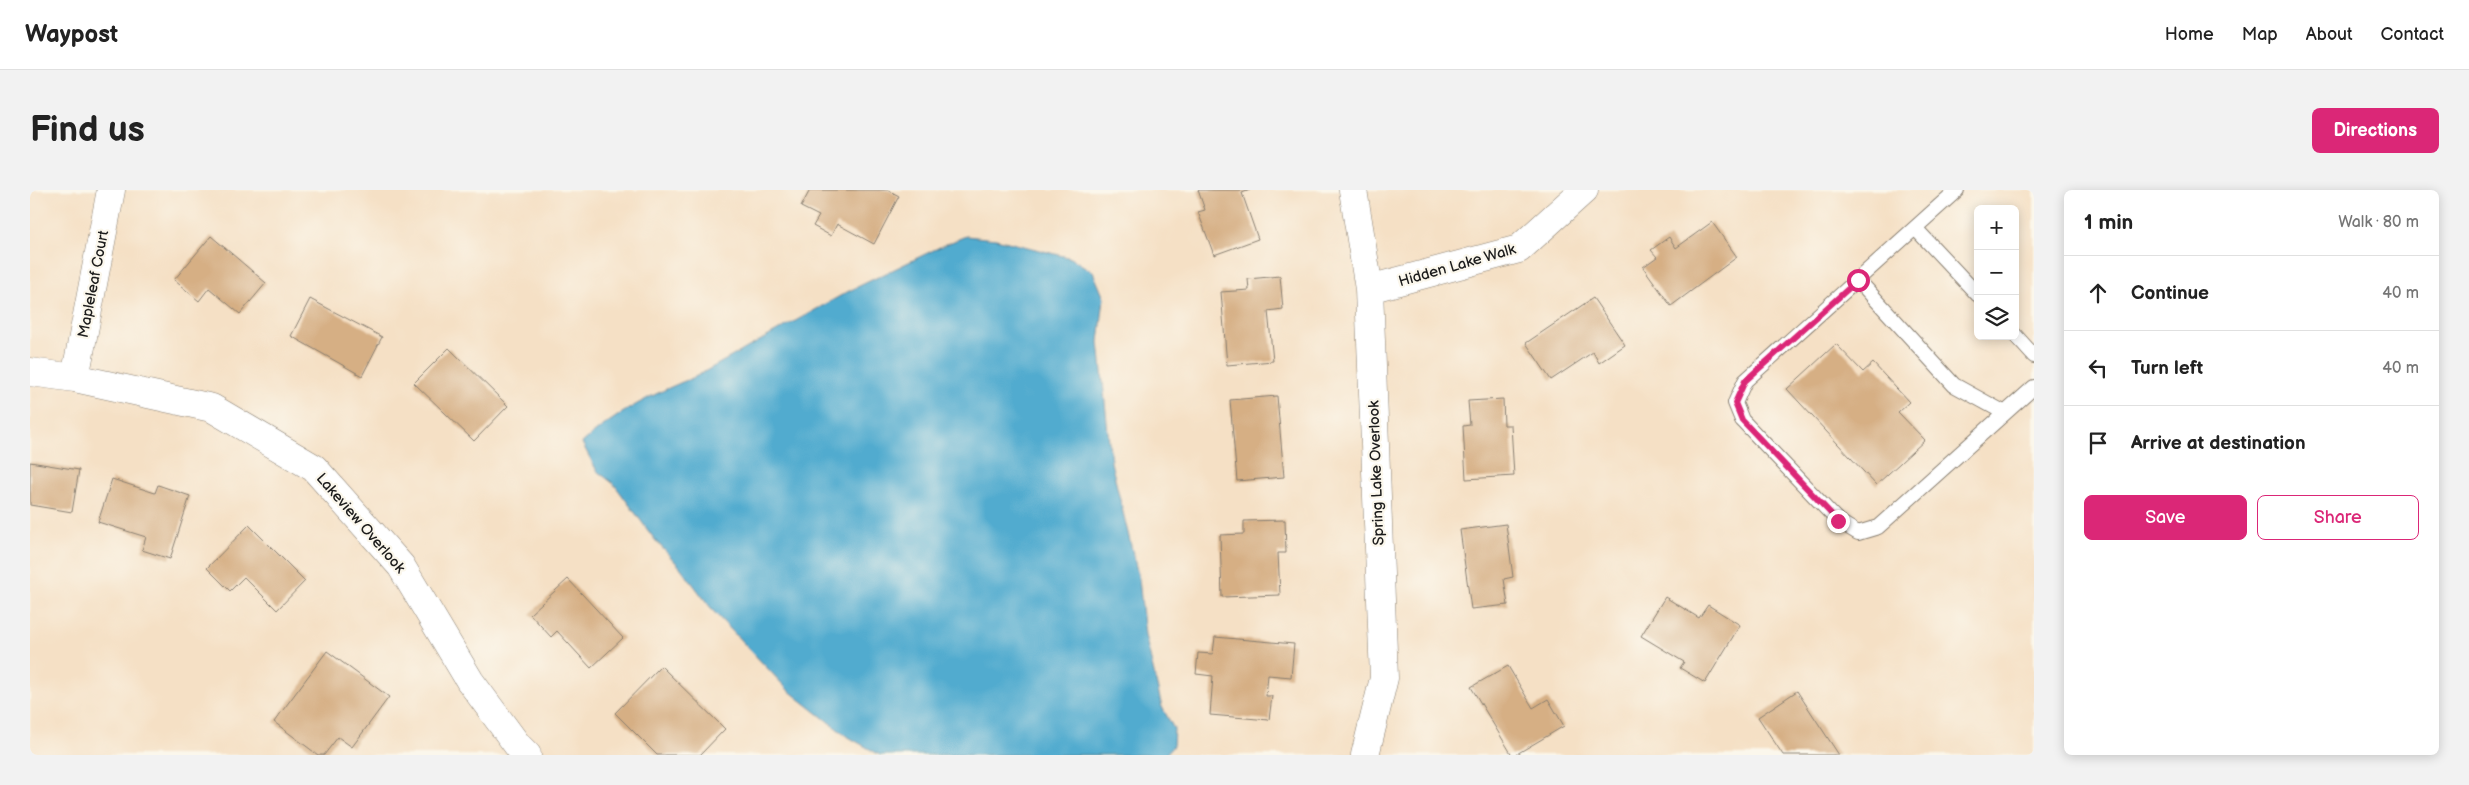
<!DOCTYPE html>
<meta charset="utf-8">
<style>
:root{--surface:#fff;--page:#f2f2f2;--text:#222;--muted:#767676;--line:#e0e0e0;--accent:#db2777}
body{margin:0;font-family:"Balsamiq Sans",sans-serif;background:var(--page);color:var(--text)}
.controls{position:absolute;right:15px;top:15px;display:grid;overflow:hidden;border-radius:8px;box-shadow:0 2px 12px #0003}
.controls button{width:45px;height:45px;display:grid;place-items:center;padding:0;border:0;border-bottom:1px solid var(--line);background:var(--surface);color:var(--text);font:25px sans-serif}
.stop{position:absolute;width:15px;height:15px;margin:-11px;border:4px solid #db2777;border-radius:50%;background:#fff}
.stop.end{background:#db2777;border-color:#fff;box-shadow:0 1px 5px #0008}
.list{margin:0;padding:0;list-style:none}
h2{display:flex;justify-content:space-between;align-items:center;height:65px;margin:0;padding:0 20px;font-size:21px}
h2 small{font-size:16px;font-weight:400;color:var(--muted)}
.list li{display:grid;grid-template-columns:32px 1fr auto;gap:15px;align-items:center;box-sizing:border-box;height:75px;padding:0 20px;border-top:1px solid var(--line)}
.list b{display:block;font-size:19px;white-space:nowrap}
.list em{font-size:16px;font-style:normal;color:var(--muted)}
.actions{display:flex;gap:10px;padding:15px 20px}
.actions a{flex:1;padding:11px 0;border:1px solid var(--accent);border-radius:8px;text-align:center;font-size:18px;color:var(--accent)}
.actions .main{background:var(--accent);color:#fff}
.icon{flex:none;width:28px;height:28px;fill:none;stroke:currentColor;stroke-width:2;stroke-linecap:round;stroke-linejoin:round}
.map{position:relative;flex:none;width:2004px;height:565px;overflow:hidden;border-radius:8px}
header{display:flex;align-items:center;gap:30px;box-sizing:border-box;height:70px;padding:0 25px;background:var(--surface);border-bottom:1px solid var(--line)}
header strong{font-size:24px}
nav{display:flex;gap:28px;margin-inline-start:auto;font-size:18px}
.intro{display:flex;align-items:center;justify-content:space-between;box-sizing:border-box;height:120px;padding:0 30px}
h1{margin:0;font-size:35px}
.button{padding:12px 22px;border-radius:8px;background:var(--accent);color:#fff;font-size:18px;font-weight:700}
main{display:flex;gap:30px;padding:0 30px}
aside{flex:1;background:var(--surface);border-radius:8px;box-shadow:0 2px 12px #0003}
.map>svg:first-child{display:block}
.water{fill:#51abcf;stroke:#366476}
.building{fill:#d6af84}
.lines{fill:none;stroke-linecap:round;stroke-linejoin:round}
.lane-casing{stroke:#887e70;stroke-width:16}
.street-casing{stroke:#887e70;stroke-width:29}
.lane{stroke:#fff;stroke-width:14}
.street{stroke:#fff;stroke-width:28}
.route{stroke:#db2777;stroke-width:6}
.labels{text-anchor:middle;stroke-width:4.5;stroke-linejoin:round;paint-order:stroke}
.street-label{font-size:15px;fill:#1c1c1c;stroke:#fbf7ec}
</style>
<header>
<strong>Waypost</strong>
<nav><a>Home</a><a>Map</a><a>About</a><a>Contact</a></nav>
</header>
<div class="intro"><h1>Find us</h1><a class="button">Directions</a></div>
<main>
<div class="map">
<svg width="2004" height="565" viewBox="0 0 2004 565">
<rect width="100%" height="100%" fill="#fbf7ec"/>
<filter id="ink" filterUnits="userSpaceOnUse"><feTurbulence type="fractalNoise" baseFrequency=".02" numOctaves="2"/><feDisplacementMap in="SourceGraphic" scale="10" xChannelSelector="R" yChannelSelector="G"/><feConvolveMatrix kernelMatrix="1 2 1 2 8 2 1 2 1" color-interpolation-filters="sRGB"/></filter>
<filter id="wash" filterUnits="userSpaceOnUse"><feTurbulence type="fractalNoise" baseFrequency=".0096" numOctaves="4" result="noise"/><feDisplacementMap in="SourceGraphic" scale="20" xChannelSelector="R" yChannelSelector="G"/><feGaussianBlur stdDeviation="1.12" result="paint"/><feColorMatrix in="noise" values="0 0 0 0 0 0 0 0 0 0 0 0 0 0 0 0 0 1.4 0 .05"/><feComposite in="paint" operator="in"/></filter>
<g filter="url(#wash)">
<rect width="100%" height="100%" fill="#f5e0c5"/>
<!-- water -->
<path class="water" d="M936,46L966,49L1041,68L1063,82L1074,108L1069,152L1081,272L1109,389L1115,445L1132,517L1144,539L1143,556L1135,565H850L815,545L758,500L684,422L650,377L625,350L584,294L567,281L552,253C583,225 625,202 665,187L819,101L914,55Z"/>
<g id="blocks">
<!-- building -->
<path class="building" d="M780,0H858L869,6L844,54L807,34L801,46L783,36L789,26L771,17Z
M1168,0H1220L1212,3L1228,49L1184,65L1168,22L1175,20Z
M1682,32L1707,67L1641,116L1613,77L1627,67L1621,60L1639,47L1646,58Z
M181,46L236,93L210,124L179,98L169,111L144,90Z
M1250,86L1253,119L1238,121L1243,171L1197,175L1191,102L1219,100L1218,89Z
M1563,108L1595,155L1569,173L1563,162L1521,190L1496,153Z
M280,109L352,147L332,186L261,146Z
M1806,154L1833,182L1843,173L1879,212L1868,222L1895,250L1846,295L1757,199Z
M419,158L478,216L444,251L384,193Z
M1247,206L1254,287L1207,291L1200,210Z
M1473,209L1474,235H1481L1484,286L1436,289L1433,236L1440,235L1438,211Z
M0,272L49,280L42,322L0,315Z
M82,289L125,303L128,295L160,306L140,369L112,360L116,347L68,332Z
M1255,330L1256,363H1248L1250,405L1192,407L1190,345L1214,344V331Z
M1476,334L1483,387L1474,389L1478,415L1441,419L1430,340Z
M219,335L275,391L247,420L214,387L200,401L177,378Z
M538,389L593,448L561,478L527,441L521,447L500,424Z
M1635,407L1669,428L1678,415L1710,435L1675,493L1650,478L1654,472L1611,446Z
M1185,447L1264,454L1261,487L1238,485L1236,506H1242L1239,530L1180,525L1183,486L1166,484L1168,463L1183,464Z
M297,461L359,507L322,557L308,547L294,565H288L244,532Z
M631,476L695,539L670,565H627L585,523Z
M1478,476L1503,518L1518,509L1534,536L1485,565H1482L1441,497Z
M1767,501L1809,565H1753L1728,527Z"/>
</g>
</g>
<g filter="url(#ink)">
<use href="#blocks" fill-opacity="0" stroke="#887e70" stroke-width="1"/>
<g class="lines">
<defs>
<path id="lane" d="M1927,0L1715,191L1705,213L1712,230L1808,331L1828,343L1848,337L2004,197
M1885,38L1948,105
M1828,90L1924,195L1975,223
M1985,145L2004,166"/>
<path id="street" d="M1323,0L1339,99L1354,488L1335,565
M1339,99L1489,59L1554,0
M0,182L45,188L182,218L284,278L371,376L440,491L488,556L497,565
M45,188L81,0"/>
</defs>
<!-- lane casing -->
<use href="#lane" class="lane-casing"/>
<!-- street casing -->
<use href="#street" class="street-casing"/>
<!-- lane -->
<use href="#lane" class="lane"/>
<!-- street -->
<use href="#street" class="street"/>
</g>
</g>
<g class="lines" filter="url(#ink)">
<!-- route -->
<path class="route" d="M1808,331L1712,230L1705,213L1715,191L1828,90"/>
</g>
<g class="labels">
<!-- street labels -->
<g class="street-label">
<text transform="translate(1427 75) rotate(-16)" y="5">Hidden Lake Walk</text>
<text transform="translate(63 94) rotate(-79)" y="5">Mapleleaf Court</text>
<text transform="translate(1346 283) rotate(-92)" y="5">Spring Lake Overlook</text>
<text transform="translate(331 333) rotate(49)" y="5">Lakeview Overlook</text>
</g>
</g>
</svg>
<div class="controls">
<button>+</button>
<button>−</button>
<button><svg class="icon" aria-label="layers" viewBox="0 0 24 24"><path d="M12 4l9 5-9 5-9-5zM3 14l9 5 9-5"/></svg></button>
</div>
<div class="stop" style="left:1828px;top:90px"></div>
<div class="stop end" style="left:1808px;top:331px"></div>
</div>
<aside>
<h2>1 min<small>Walk · 80 m</small></h2>
<ul class="list">
<li><svg class="icon" aria-label="ahead" viewBox="0 0 24 24"><path d="M12 20V5M6 11l6-6 6 6"/></svg><div><b>Continue</b></div><em>40 m</em></li>
<li><svg class="icon" aria-label="left" viewBox="0 0 24 24"><path d="M17 20v-9H6M10 6l-5 5 5 5"/></svg><div><b>Turn left</b></div><em>40 m</em></li>
<li><svg class="icon" aria-label="arrive" viewBox="0 0 24 24"><path d="M6 21V4h12l-3 4 3 4H6"/></svg><div><b>Arrive at destination</b></div></li>
</ul>
<div class="actions"><a class="main">Save</a><a>Share</a></div>
</aside>
</main>
